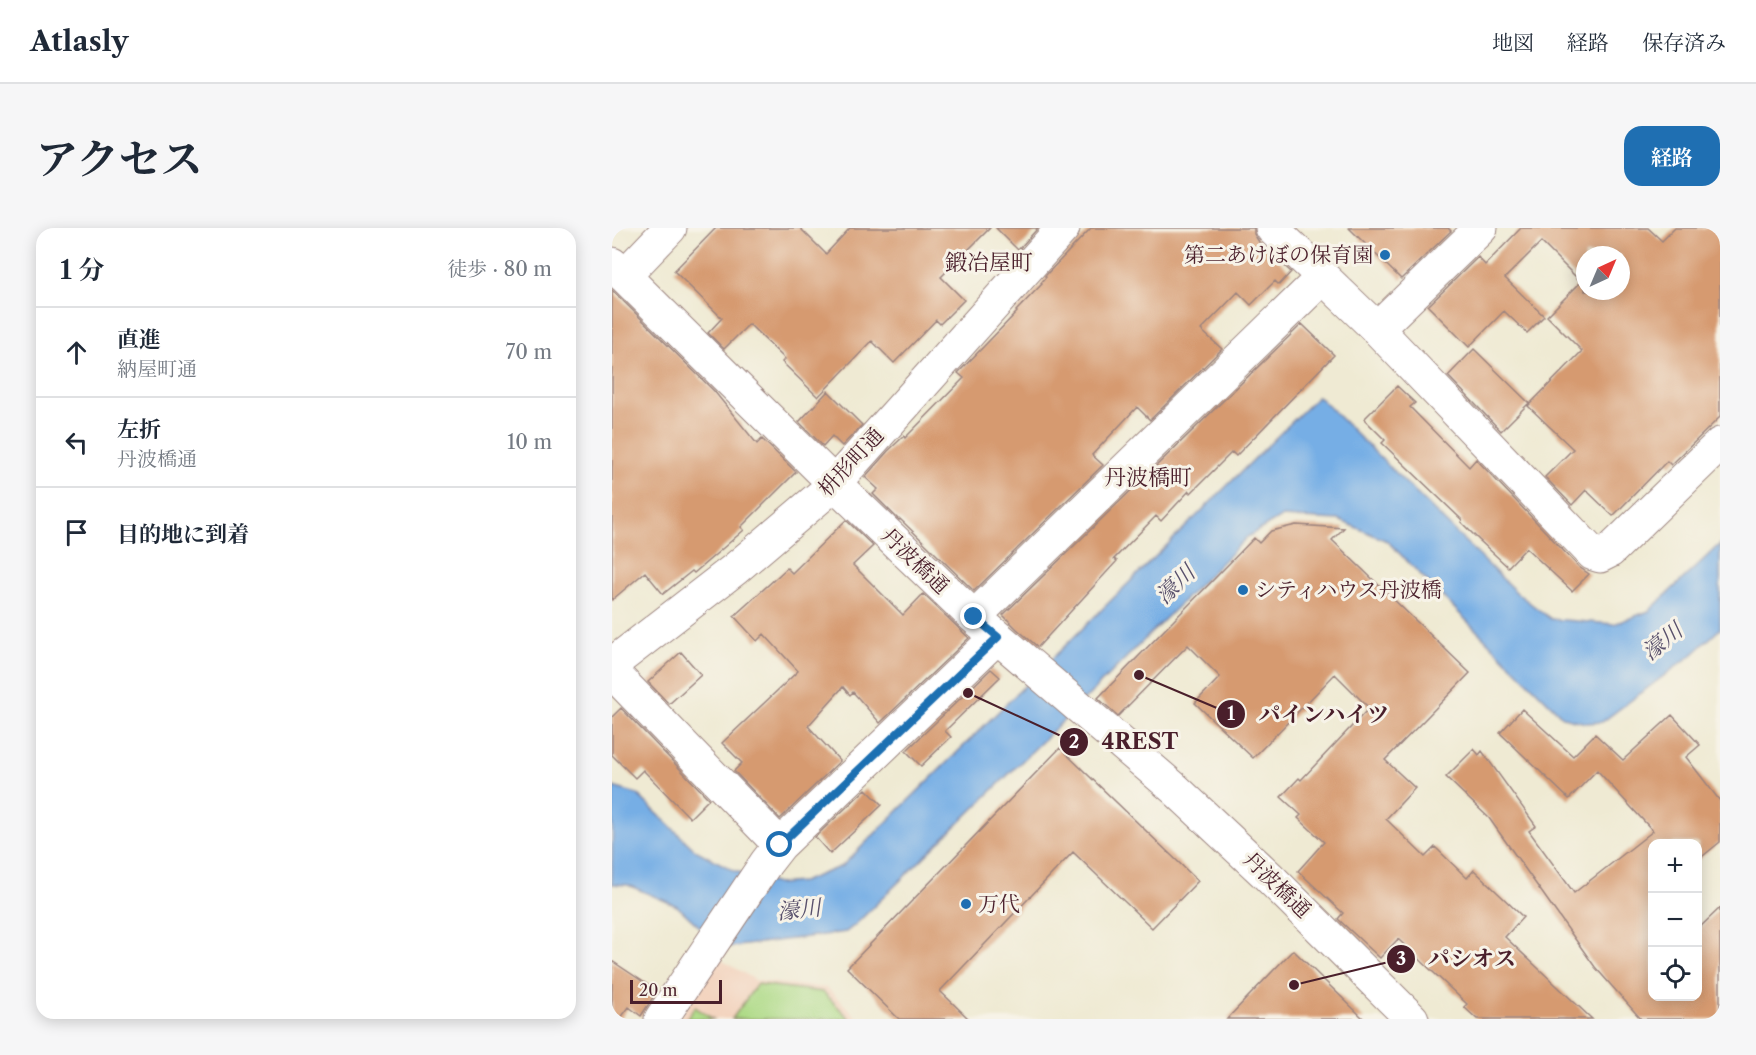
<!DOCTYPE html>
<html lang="ja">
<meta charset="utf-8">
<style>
:root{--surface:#fff;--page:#f6f6f7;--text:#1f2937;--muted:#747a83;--line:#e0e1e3;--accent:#1f6fb2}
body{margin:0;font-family:"Libre Caslon Text","Noto Serif JP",serif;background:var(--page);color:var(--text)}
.controls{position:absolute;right:18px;bottom:18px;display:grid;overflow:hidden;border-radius:12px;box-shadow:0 3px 15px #0003}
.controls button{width:54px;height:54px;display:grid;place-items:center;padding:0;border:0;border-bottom:2px solid var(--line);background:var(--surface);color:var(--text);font:30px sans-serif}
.compass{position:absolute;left:964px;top:18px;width:54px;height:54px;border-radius:50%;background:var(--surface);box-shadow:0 3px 15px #0003;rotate:44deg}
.scale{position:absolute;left:18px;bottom:15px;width:92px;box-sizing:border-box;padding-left:6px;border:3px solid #4a1f2b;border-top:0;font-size:16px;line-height:21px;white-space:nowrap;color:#4a1f2b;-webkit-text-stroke:4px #f7f3e8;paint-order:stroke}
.stop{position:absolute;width:18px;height:18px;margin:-14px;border:4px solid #1f6fb2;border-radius:50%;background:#fff}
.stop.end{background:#1f6fb2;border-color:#fff;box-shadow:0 2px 6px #0008}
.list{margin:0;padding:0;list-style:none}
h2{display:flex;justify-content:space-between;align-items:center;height:78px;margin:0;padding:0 24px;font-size:26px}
h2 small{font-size:20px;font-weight:400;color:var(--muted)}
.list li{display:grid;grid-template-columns:39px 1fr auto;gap:18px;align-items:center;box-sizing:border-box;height:90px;padding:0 24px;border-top:2px solid var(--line)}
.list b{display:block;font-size:22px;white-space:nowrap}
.list p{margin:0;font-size:20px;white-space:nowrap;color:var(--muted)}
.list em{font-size:20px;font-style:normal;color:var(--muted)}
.icon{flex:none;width:33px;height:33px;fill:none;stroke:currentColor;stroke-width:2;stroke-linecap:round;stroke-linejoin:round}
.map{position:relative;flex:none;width:1108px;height:791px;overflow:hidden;border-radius:18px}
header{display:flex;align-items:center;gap:36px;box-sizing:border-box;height:84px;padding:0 30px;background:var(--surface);border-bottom:2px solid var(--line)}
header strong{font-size:28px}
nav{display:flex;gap:33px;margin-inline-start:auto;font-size:21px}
.intro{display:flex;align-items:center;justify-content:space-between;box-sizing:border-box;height:144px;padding:0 36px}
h1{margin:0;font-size:42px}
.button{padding:15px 27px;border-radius:18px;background:var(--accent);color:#fff;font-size:21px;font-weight:700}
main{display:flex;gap:36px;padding:0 36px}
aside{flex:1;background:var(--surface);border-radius:18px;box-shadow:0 3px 15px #0003}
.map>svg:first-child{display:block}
.built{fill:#f3d4bf}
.green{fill:#adda86;stroke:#7c7c58;stroke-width:1.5}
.water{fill:#76aee5;stroke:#606688;stroke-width:1.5}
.building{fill:#d69a6f;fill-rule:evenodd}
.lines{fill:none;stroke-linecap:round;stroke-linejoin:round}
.minor-casing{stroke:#9c847f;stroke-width:35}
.minor{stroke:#fff;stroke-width:33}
.route{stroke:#1f6fb2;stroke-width:8}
.poi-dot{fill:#1f6fb2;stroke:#f7f3e8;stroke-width:2}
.labels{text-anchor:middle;stroke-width:6;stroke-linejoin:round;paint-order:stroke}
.poi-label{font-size:21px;fill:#4a1f2b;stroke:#f7f3e8;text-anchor:start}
.street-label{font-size:21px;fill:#4a1f2b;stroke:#f7f3e8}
.neighbourhood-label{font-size:22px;fill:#4a1f2b;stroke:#f7f3e8}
.water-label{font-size:22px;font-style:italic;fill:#59516c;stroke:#f7f3e8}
.leader{fill:none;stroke:#4a1f2b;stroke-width:2}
.callout-dot{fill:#4a1f2b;stroke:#f7f3e8;stroke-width:2}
.mark-label{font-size:18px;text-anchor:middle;font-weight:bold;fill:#fff}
.callout-label{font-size:22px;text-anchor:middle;font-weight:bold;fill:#4a1f2b;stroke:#f7f3e8;stroke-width:6;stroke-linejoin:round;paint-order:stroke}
</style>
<header>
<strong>Atlasly</strong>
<nav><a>地図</a><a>経路</a><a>保存済み</a></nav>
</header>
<div class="intro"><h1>アクセス</h1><a class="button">経路</a></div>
<main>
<aside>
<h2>1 分<small>徒歩 · 80 m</small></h2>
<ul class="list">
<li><svg class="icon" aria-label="ahead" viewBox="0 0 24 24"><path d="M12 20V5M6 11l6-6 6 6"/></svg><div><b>直進</b><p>納屋町通</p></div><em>70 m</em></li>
<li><svg class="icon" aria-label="left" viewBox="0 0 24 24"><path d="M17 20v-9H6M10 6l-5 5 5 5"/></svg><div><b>左折</b><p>丹波橋通</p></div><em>10 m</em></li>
<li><svg class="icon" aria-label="arrive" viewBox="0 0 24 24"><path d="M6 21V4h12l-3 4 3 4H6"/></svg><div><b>目的地に到着</b></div></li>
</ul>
</aside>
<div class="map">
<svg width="1108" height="791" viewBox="0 0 1108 791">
<rect width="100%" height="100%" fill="#f7f3e8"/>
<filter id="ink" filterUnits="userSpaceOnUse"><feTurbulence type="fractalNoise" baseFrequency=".0167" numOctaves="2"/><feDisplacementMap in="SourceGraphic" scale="12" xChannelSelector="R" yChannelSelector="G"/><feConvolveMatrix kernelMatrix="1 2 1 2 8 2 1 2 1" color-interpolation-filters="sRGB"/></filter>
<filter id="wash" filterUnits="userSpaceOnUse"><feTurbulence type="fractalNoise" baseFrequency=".008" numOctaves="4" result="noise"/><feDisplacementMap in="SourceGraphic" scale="24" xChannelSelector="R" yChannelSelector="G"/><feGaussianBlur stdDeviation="1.35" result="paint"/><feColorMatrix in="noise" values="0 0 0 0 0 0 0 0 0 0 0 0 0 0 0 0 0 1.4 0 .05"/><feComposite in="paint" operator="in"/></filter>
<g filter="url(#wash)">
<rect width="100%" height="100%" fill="#efead3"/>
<!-- built -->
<path class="built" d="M108,731L145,753L215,760L247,791H67Z"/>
<!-- green -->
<path class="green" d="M145,756L211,764L238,791H120Z
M83,779L101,791H74Z"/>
<!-- water -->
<path class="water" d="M706,168L905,365L939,391L1002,396L1037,383L1108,316V401L1081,426L990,494L974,495L951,489L775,313L727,292L669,289L635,309L455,489L244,696L234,704L118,719L91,702L65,678L16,657L0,656L1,559L25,566L83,622L123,643L165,656L190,654L230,638Z"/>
<g id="blocks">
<!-- building -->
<path class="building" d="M104,0H188L214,26L238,0H378L329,49L352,72L328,96L324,92L282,135L260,113L206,169L170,134L173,131L137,96L112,121L96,105L110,90L62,43Z
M384,0H426L406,22Z
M479,0H642V6L647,14L679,44L667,57L663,53L639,77L626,64L589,102L610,121L538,192L525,179L480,227L491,237L362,363L288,291L287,292L261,266L266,261L253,249L276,223L292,208L293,210L352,150L346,145L405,84L404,83L430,56L429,55L434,49L433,48Z
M737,0H836L839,3L789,51Z
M909,0H1036L1050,13L1063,0H1108V189L1059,237L1055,233L1001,288L974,262L960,277L933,249L961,221L916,178L970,123L935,88L969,54L929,14L893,50L932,88L915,105L892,83L857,119L816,78L866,29L873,37ZM973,27H1009V63H973Z
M0,62L102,163L145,216L150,211L184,244L129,299L132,302L82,345L80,343L51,366L33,344L0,372Z
M690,96L722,127L624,228L620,224L579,265L577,263L549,293L544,288L502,331L505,333L426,419L405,401L391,387Z
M862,121L917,175L889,203L836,148Z
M785,158L803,175L798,179L857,239L864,231L967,339L977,346L960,363L914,320L896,339L867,312L849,294L850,292L770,215L773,212L752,191Z
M216,163L250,197L230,218L220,208L211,218L187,194Z
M234,292L261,318L241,337L291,387L311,366L357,410L268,495L241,464L238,467L231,459L196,498L228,533L168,591L122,543L130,535L110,515L186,443L152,406L145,413L122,388L175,340L180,345Z
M684,297L732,300L720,312L858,445L773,532L803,560L774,591L813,629L823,619L855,650L862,642L911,689L893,709L980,791H865L852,779L855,776L786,711L768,730L726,691L731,685L686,643L712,614L686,590L689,587L669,569L687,550L689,552L757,480L723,446L641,530L583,475L608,449L576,417L506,488L486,470L642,310L647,315L659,303Z
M69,424L89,447L57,476L36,454Z
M379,441L388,449L333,503L339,509L309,538L294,523Z
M9,480L97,571L78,590L31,542L23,550L0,527V489Z
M910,481L961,528L983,506L1011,532L1060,487L1088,517L1074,529L1108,573V614L1086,632V615H1041V768H1086V701L1108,680V791H1029L983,739L877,590L834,549L862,521L867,527L870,523L924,598L917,603L962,665L1041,603L985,542L957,571L888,505Z
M448,520L586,653L540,700L461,624L328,763L357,791H287L235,740Z
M254,561L270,577L218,626L203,609Z
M681,722L752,791H615Z
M0,733L45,763L29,788L17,779L8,791H0Z"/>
</g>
</g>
<g filter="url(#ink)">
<use href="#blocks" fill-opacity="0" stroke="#9c847f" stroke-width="1.5"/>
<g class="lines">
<defs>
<path id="minor" d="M660,0L765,101L981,326L988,328L998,323L1108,216
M0,36L222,255L362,389L563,561L656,648L800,791
M12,48L58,0
M765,101L869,0
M362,389L711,49
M0,439L4,433L123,341L217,261L451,0
M0,444L168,617
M49,791L154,635L168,617L385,409"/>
</defs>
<!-- minor casing -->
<use href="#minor" class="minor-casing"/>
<!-- minor -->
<use href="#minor" class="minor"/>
</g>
</g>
<g class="lines" filter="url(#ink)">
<!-- route -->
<path class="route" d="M168,617L386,409L362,389"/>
</g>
<!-- markers -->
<g class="poi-dot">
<circle cx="773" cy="27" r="6"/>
<circle cx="631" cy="362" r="6"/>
<circle cx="354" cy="676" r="6"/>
</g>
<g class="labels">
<!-- poi labels -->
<g class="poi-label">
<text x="761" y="34" text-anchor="end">第二あけぼの保育園</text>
<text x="643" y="369">シティハウス丹波橋</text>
<text x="366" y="683">万代</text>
</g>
<!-- street labels -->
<g class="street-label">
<text transform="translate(239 234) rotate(-47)" y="7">枡形町通</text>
<text transform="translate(303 333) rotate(44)" y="7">丹波橋通</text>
<text transform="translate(665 657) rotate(44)" y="7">丹波橋通</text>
</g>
<!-- neighbourhood labels -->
<g class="neighbourhood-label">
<text x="377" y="42">鍛冶屋町</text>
<text x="536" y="257">丹波橋町</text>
</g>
<!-- water labels -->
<g class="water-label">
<text transform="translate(563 356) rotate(-44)" y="8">濠川</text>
<text transform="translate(1050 413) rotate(-39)" y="8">濠川</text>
<text transform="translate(187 681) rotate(-6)" y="8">濠川</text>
</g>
</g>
<!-- callouts -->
<path class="leader" d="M527 447L619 486M356 465L462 514M682 757L789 731"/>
<g class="callout-dot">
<circle cx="527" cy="447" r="6"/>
<circle cx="356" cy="465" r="6"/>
<circle cx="682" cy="757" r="6"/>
<circle cx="619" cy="486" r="15"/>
<circle cx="462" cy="514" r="15"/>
<circle cx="789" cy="731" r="15"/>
</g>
<g class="mark-label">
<text x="619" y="492">1</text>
<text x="462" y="520">2</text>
<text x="789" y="737">3</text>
</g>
<g class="callout-label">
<text x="712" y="494">パインハイツ</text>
<text x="528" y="521">4REST</text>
<text x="860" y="738">パシオス</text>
</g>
</svg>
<div class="controls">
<button>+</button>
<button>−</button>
<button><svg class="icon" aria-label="locate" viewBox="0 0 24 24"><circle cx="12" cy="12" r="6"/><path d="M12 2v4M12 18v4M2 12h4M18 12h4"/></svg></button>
</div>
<svg class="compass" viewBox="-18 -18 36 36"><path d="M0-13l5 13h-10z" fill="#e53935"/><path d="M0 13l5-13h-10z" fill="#747a83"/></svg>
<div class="scale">20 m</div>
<div class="stop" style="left:168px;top:617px"></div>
<div class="stop end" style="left:362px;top:389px"></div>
</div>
</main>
